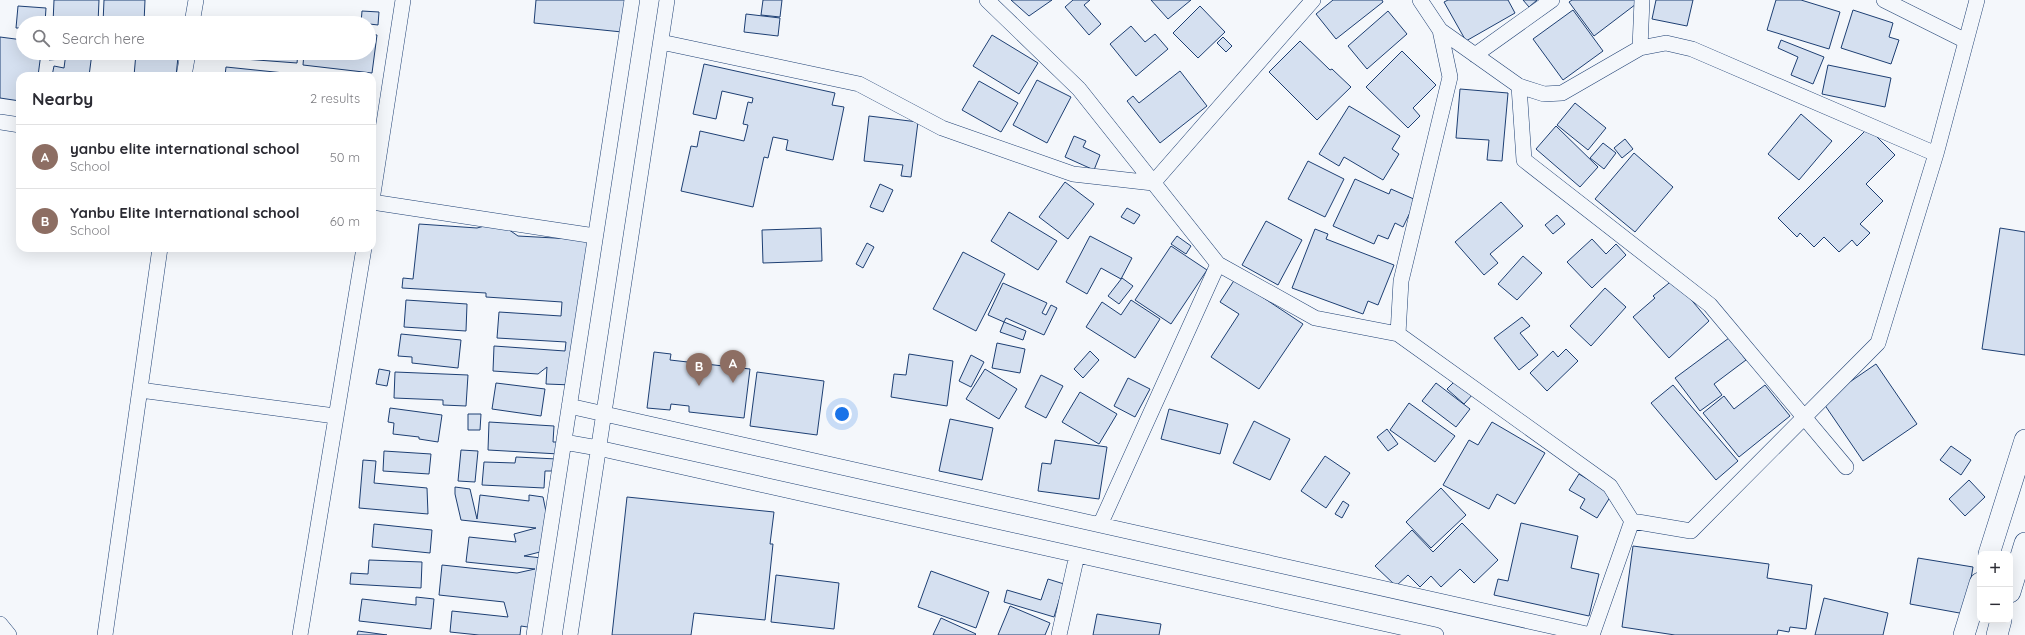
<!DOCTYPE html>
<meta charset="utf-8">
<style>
:root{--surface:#fff;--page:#f2f2f3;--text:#2b2b33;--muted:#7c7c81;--line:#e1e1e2;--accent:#c62828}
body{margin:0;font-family:Quicksand,sans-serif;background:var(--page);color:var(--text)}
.controls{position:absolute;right:12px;bottom:12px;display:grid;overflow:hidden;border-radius:8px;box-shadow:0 4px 16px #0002}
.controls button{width:36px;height:36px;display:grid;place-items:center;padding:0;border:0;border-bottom:1px solid var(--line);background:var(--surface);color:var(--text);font:20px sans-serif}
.you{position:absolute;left:842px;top:414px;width:14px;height:14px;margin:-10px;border:3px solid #fff;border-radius:50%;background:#1a73e8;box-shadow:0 0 0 6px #1a73e833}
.badge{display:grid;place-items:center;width:26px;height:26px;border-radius:50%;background:var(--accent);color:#fff;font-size:13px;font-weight:700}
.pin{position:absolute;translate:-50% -33px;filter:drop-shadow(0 1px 2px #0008)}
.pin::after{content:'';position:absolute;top:21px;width:14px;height:12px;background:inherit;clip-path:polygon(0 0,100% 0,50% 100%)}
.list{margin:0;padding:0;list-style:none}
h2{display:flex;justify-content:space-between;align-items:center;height:52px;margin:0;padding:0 16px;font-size:17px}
h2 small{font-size:13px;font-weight:400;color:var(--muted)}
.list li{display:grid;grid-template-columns:26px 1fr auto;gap:12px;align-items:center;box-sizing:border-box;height:64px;padding:0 16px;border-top:1px solid var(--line)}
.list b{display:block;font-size:15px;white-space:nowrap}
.list p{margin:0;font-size:13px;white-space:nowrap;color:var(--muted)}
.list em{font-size:13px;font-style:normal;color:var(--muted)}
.icon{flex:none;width:22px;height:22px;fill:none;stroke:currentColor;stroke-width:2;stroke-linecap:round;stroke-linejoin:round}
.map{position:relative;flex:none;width:2025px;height:635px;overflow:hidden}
.search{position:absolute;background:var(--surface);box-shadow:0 4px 16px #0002;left:16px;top:16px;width:360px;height:44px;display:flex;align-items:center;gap:10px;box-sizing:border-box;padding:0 14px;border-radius:22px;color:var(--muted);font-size:15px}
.panel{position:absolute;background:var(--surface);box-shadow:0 4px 16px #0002;left:16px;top:72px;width:360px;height:180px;border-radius:12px}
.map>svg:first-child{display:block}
.building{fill:#d5e0f0;stroke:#1d3f73}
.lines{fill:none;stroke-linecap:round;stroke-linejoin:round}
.minor-casing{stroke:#1d3f73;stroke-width:16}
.secondary-casing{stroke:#1d3f73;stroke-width:22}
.minor{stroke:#f4f7fb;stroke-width:15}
.secondary{stroke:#f4f7fb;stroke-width:21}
</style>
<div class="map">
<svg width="2025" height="635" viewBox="0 0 2025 635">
<rect width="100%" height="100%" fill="#f4f7fb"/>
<!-- building -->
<path class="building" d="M54,0H99L98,23H53Z
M104,0H145L144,23H103Z
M536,0H626L622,32L534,23Z
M763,0H782L780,17L761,15Z
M1011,0H1052L1029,16Z
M1073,0H1090L1084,5L1101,24L1089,35L1065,7Z
M1151,0H1191L1168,19Z
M1333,0H1382L1383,2L1336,39L1316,14Z
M1448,0H1508L1515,13L1466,41L1444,2Z
M1523,0H1537L1529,7Z
M1572,0H1639L1640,1L1594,36L1569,2Z
M1656,0H1693L1687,26L1652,19Z
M1776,0H1801L1840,12L1829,49L1767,30Z
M18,6L46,8L45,23H23V28H16Z
M1200,6L1225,32L1198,58L1173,33Z
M1573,10L1603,51L1563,80L1533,39Z
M1853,10L1893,23L1889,37L1899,40L1891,64L1841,48Z
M362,11L379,12L378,25L361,23Z
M1388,11L1407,34L1367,69L1348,46Z
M746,14L780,18L778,36L744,32Z
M233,18L292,23H233Z
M1131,26L1145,42L1155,34L1168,49L1136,76L1110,44Z
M369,34L377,35L372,73L303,65L304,53H369Z
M992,35L1038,63L1019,94L973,66Z
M0,37L23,40V53H41L38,76H20V101L0,98Z
M1223,37L1232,46L1226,52L1217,43Z
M1781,40L1824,57L1813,84L1791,75L1798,57L1778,48Z
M1300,41L1330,70L1332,69L1351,87L1317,120L1269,72Z
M1402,51L1436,85L1413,108L1420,116L1408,128L1366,87Z
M48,53H60L61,59L49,60Z
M66,53H92L89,76H52L54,66L64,68Z
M136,53L178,57L176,76H134Z
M231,53H298L297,63L230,58Z
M704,64L835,93L832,105L844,107L833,160L786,150L788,140L773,137L768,158L764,157L753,207L681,191L691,146L697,147L700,131L744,141L748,125L743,124L748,102L752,103L753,98L722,91L716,119L693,114Z
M1828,65L1891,78L1885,107L1822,94Z
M226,67L294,74L293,76H225Z
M1180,71L1207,106L1160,143L1127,101L1133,96L1139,103Z
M1037,80L1071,97L1047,143L1013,125Z
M979,81L1018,103L1001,132L962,110Z
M1460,89L1508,93L1502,161L1487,160L1489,140L1456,138Z
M1575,103L1606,128L1588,150L1557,125Z
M1349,106L1400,136L1392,149L1399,154L1383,180L1344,157L1339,166L1319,154Z
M1801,114L1832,141L1799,180L1768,154Z
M869,116L918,122L911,177L901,176L903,165L864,161Z
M1556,126L1598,167L1580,187L1536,149Z
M1868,128L1895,155L1866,184L1883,201L1860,224L1870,233L1857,246L1852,240L1839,252L1824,237L1814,247L1800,233L1797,237L1778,218Z
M1074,136L1086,141L1083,147L1100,155L1094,170L1065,157Z
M1625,139L1633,149L1622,158L1614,148Z
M1603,143L1616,153L1604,169L1590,158Z
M1634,153L1673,187L1635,232L1595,199Z
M1308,161L1344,179L1325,217L1288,199Z
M1355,179L1389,194L1391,189L1416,200L1403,227L1395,223L1388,239L1378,235L1374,244L1333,226Z
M1065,182L1094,204L1068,239L1039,217Z
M880,184L893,190L883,212L870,207Z
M1501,202L1523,226L1490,254L1498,263L1484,275L1455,242Z
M1127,208L1140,215L1134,224L1121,217Z
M1009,212L1057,241L1038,270L991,241Z
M1557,215L1565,224L1553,234L1545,225Z
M1266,221L1302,240L1278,285L1242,265Z
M419,224L477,228L492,224L502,225L518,236L591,240L572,385L546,384L547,367L538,374L493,371L494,346L565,351L566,342L497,338L499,312L561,316L562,302L486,297V293L402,288L403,278L413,279Z
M821,228L822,261L763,263L762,230Z
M2000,228L2025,232V355L1982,349Z
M1315,229L1328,234L1326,239L1394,265L1378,305L1368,301L1363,314L1292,288Z
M1090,236L1132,258L1121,279L1101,268L1087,294L1066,282Z
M1177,236L1191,246L1186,254L1171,244Z
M1592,239L1606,254L1616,244L1626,255L1592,288L1567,262Z
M867,243L874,247L863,268L856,264Z
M1171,246L1207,270L1171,324L1135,300Z
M963,252L1005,274L976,331L933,309Z
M1523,256L1542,273L1517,300L1498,284Z
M1122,278L1133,286L1119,304L1108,296Z
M1235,279L1303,324L1259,389L1211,357L1239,314L1220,302Z
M1674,279L1709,321L1669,358L1633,317L1655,298L1653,296Z
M1003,283L1047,303L1042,313L1046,315L1051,305L1057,308L1044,335L1006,318L1004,322L988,315Z
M1605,288L1626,307L1591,346L1570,326Z
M406,300L467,304L466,331L404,327Z
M1131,300L1160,319L1135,358L1086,327L1102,302L1121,315Z
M1522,317L1530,326L1520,333L1538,355L1519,370L1494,338Z
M1004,322L1026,331L1023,340L1000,332Z
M401,334L461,340L458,368L412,363V357L398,356Z
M1729,338L1746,360L1714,384L1722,395L1700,411L1675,378Z
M997,343L1025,349L1020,373L992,368Z
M1566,349L1578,361L1547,391L1530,373L1553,351L1558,357Z
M1090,351L1099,360L1083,378L1074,369Z
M654,352L671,354L670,360L750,369L744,418L689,412V406L671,404L670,410L647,408Z
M909,354L953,361L947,406L891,397L894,374L906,375Z
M971,355L984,362L971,387L959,381Z
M1876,364L1917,424L1863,461L1822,401Z
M379,369L390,371L387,386L376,384Z
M985,369L1017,389L999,419L966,399Z
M395,372L468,375L466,406L443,405V400L394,398Z
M757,372L824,381L817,435L750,426Z
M1041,375L1063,386L1046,418L1025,407Z
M1128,378L1150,389L1135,417L1114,406Z
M1457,379L1473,394L1464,404L1447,389Z
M496,383L545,389L541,416L492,409Z
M1436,383L1470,409L1456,427L1422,401Z
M1673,385L1738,461L1716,480L1651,403Z
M1765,385L1790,416L1739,457L1703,413L1724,396L1734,409Z
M1080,392L1117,414L1099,444L1062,422Z
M1409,403L1455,436L1435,462L1390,430Z
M390,408L442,415L438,442L419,439V437L393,434L394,423L388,422Z
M1169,409L1228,424L1220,454L1161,439Z
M468,414H481L480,430H468Z
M950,419L993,428L982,480L939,471Z
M1254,421L1290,439L1270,480L1233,463Z
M489,422L554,426L553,442H560L559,454L488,450Z
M1492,422L1545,453L1515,504L1497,494L1489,509L1443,485L1469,440L1478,445Z
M1387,429L1398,444L1388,451L1377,437Z
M1055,440L1107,447L1099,499L1038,491L1042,463L1051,464Z
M1951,446L1971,460L1961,475L1940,460Z
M461,450L478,451L475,482L458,481Z
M384,451L431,454L429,474L383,471Z
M1325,456L1350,473L1326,508L1301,491Z
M516,457L557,459L556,471H545L544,488L482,485L484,462L515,463Z
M363,460L376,461L374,483L427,488L428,514L359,508Z
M1579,474L1612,494L1597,518L1580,508L1585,499L1569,490Z
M1969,480L1985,497L1965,516L1949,499Z
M455,487L470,489L477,519L480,495L529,501V495L543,497L548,521L544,551L524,556L542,558L534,628L521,626L520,635H479L450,632L452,611L508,617L504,602L439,595L442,565L517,573L535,569L466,562L469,537L516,542L514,534L536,528L461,520L455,494Z
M1441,488L1466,515L1431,548L1406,522Z
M627,497L774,512L770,544H773L765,620L694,613L691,635H612Z
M1343,501L1349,505L1342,518L1335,514Z
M1462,523L1498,560L1474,583L1460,569L1441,587L1431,576L1420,587L1408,575L1396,586L1375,566L1412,530L1433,552Z
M1521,523L1578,536L1571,568L1599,574L1589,616L1494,595L1498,579L1508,581Z
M374,524L432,530L430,553L372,547Z
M1633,546L1769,564L1767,578L1812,585L1806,629L1790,627L1789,632L1778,630L1777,635H1675L1622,627Z
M1918,558L1973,567L1965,614L1910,604Z
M369,560L422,562L421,588L350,584L351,573L368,574Z
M931,571L989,592L976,628L918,607Z
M776,575L839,583L834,629L771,622Z
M1048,579L1064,584L1054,617L1004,602L1007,590L1041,600Z
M416,597L434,599L431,629L359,621L362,599L416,605Z
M1824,598L1888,613L1883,635H1815Z
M1010,606L1050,623L1045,635H998Z
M1097,614L1161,624L1159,635H1093Z
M941,618L976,634L975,635H933Z
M358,631L387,635H357Z"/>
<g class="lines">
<defs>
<path id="minor" d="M987,0L1079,89L1218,264L1315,318L1398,334
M1420,0L1440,30L1519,86
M1884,0L1966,41
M192,23L196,0
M1440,30L1450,77L1401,281L1398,334L1610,486L1632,521
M661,42L859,84L942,128L1073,174L1153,183L1313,0
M1640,48L1642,0
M1475,55L1552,0
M184,76L188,53
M0,122L20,125
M372,200L403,0
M372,202L595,236
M140,390L335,416
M569,406L1591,635
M564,442L598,448L1436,635
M1846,467L1710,305L1524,160L1519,86L1544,94L1562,93L1640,48L1666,43L1692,49L1936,154
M1100,525L1218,264
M0,624L9,635
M105,635L160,248
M300,635L364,248
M534,635L632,0
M570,635L667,0
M1059,635L1077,555
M1592,635L1632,521L1691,531L1878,343L1936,154L1977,0"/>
<path id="secondary" d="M1989,554L2025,440
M2010,592L2025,543
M1964,635L1980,583
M1997,635L2001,620"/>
</defs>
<!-- minor casing -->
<use href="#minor" class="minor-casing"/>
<!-- secondary casing -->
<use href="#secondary" class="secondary-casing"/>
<!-- minor -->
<use href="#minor" class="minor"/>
<!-- secondary -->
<use href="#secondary" class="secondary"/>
</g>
</svg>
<div class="controls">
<button>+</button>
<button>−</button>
</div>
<div class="you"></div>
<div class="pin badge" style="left:733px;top:383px;background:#8d6e63">A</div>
<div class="pin badge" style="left:699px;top:386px;background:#8d6e63">B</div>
<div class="search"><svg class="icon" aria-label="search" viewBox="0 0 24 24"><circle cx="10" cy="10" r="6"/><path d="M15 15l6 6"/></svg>Search here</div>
<section class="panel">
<h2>Nearby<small>2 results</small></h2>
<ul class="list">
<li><span class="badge" style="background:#8d6e63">A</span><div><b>yanbu elite international school</b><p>School</p></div><em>50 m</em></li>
<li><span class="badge" style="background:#8d6e63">B</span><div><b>Yanbu Elite International school</b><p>School</p></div><em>60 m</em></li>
</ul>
</section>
</div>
